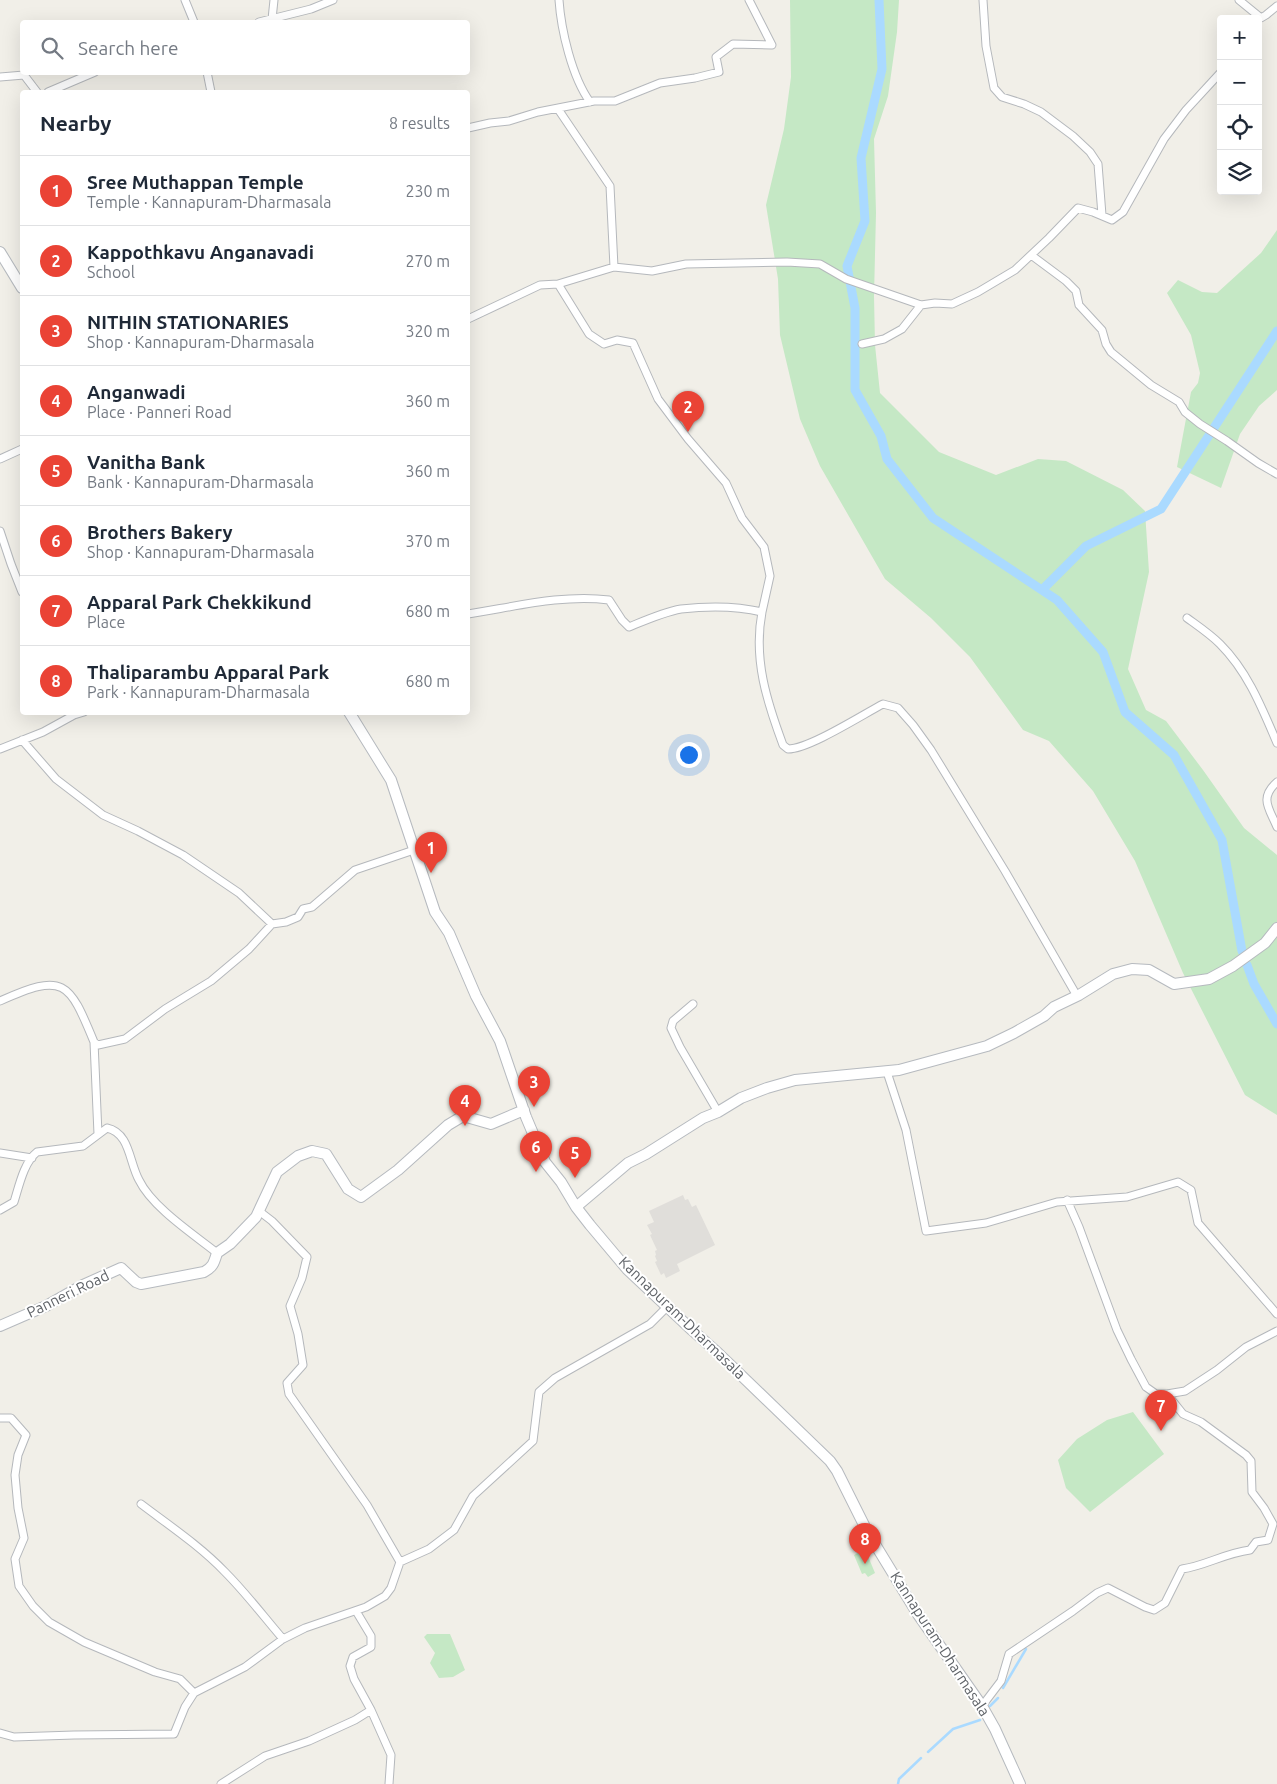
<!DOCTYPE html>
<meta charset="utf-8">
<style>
:root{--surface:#fff;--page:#f2f2f3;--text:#1f2937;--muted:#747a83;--line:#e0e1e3;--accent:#ea4335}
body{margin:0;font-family:Ubuntu,sans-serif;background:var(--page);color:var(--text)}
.controls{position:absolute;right:15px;top:15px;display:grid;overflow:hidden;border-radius:5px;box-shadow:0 5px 20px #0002}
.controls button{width:45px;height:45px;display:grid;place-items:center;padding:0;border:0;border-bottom:1px solid var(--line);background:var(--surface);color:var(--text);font:25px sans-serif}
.you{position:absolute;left:688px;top:754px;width:18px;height:18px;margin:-12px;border:4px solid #fff;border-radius:50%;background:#1a73e8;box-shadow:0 0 0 8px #1a73e833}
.badge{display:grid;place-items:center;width:32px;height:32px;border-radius:50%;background:var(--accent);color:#fff;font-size:16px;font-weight:700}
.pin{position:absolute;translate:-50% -41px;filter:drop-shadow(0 1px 2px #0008)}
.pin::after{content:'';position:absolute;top:26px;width:18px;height:15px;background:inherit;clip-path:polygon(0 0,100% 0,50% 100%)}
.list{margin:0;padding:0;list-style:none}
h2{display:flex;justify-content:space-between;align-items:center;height:65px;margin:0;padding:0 20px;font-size:21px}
h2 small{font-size:16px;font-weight:400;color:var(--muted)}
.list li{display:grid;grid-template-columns:32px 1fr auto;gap:15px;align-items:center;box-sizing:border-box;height:70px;padding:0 20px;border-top:1px solid var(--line)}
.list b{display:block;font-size:19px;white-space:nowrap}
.list p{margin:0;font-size:16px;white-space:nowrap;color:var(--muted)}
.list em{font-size:16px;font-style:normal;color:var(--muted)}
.icon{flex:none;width:28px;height:28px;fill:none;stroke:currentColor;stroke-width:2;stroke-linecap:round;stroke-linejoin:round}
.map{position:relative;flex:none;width:1277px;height:1784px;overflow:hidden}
.search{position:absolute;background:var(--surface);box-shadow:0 5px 20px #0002;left:20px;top:20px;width:450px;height:55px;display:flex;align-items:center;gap:12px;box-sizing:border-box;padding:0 18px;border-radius:5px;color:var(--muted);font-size:19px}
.panel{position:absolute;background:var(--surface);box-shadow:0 5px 20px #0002;left:20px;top:90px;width:450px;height:625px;border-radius:5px}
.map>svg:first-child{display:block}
.industrial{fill:#e0deda}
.green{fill:#c5e8c5}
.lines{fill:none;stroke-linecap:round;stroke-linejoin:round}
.stream{stroke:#aadaff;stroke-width:2.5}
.canal{stroke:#aadaff;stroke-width:9}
.minor-casing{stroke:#b5b8bc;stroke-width:9}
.secondary-casing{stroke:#b6babf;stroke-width:12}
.minor{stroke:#fff;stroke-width:7}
.secondary{stroke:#fff;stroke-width:10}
.labels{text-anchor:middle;stroke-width:4;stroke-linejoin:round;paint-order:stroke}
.street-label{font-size:15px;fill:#5f6368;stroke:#fff}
</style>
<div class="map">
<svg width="1277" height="1784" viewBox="0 0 1277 1784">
<rect width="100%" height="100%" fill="#f1efe8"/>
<!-- industrial -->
<path class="industrial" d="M683,1195L685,1200L688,1199L692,1207L696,1205L715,1245L677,1264L680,1271L666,1278L664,1273L661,1275L655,1262L657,1261L655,1256L656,1255L655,1251L657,1250L650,1235L652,1234L647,1225L654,1222L649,1211Z"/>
<!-- green -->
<path class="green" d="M790,0H899L897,32L888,96L874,139L876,213L874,296L875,345L880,393L939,452L996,475L1038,459L1066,461L1123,490L1145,511L1149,572L1128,669L1146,710L1166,721L1203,770L1244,828L1277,855V1115L1245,1095L1183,973L1135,861L1093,791L1049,741L1023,730L970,657L931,618L885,579L820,466L800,419L780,335L778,279L766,205L784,129L791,77Z
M1277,230V390L1259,406L1240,434L1221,488L1177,467L1191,392L1198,383L1200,373L1191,335L1167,293L1178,280L1202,292L1217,293L1261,253Z
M1133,1412L1164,1454L1090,1512L1066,1488L1058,1460L1077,1439L1107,1420Z
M865,1549L875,1573L868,1577L865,1573L862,1574L854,1555Z
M427,1634H450L465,1670L453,1677L439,1678L430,1663L435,1653L424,1637Z"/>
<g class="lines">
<!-- stream -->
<path class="stream" d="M1003,1688L1026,1649
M990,1706L998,1698
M928,1752L953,1729L980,1720
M898,1784L899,1779L921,1758"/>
<!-- canal -->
<path class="canal" d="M879,0L882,69L861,158L865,221L847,266L855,308V390L881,436L887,459L933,518L1057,600L1103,652L1125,712L1174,755L1222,840L1242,951
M1042,590L1086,546L1161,509L1277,331
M1247,965L1254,984L1277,1024"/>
<defs>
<path id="minor" d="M185,0L194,22
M559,0C561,30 572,77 590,102
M983,0L986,46L994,88L1002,97L1024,104L1041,112L1073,136L1090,152L1098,164L1102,215
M1239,0L1261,18L1266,15L1277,6
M272,19L274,0
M259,22L311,9L333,0
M207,72L211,92
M0,77L24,75L37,92
M48,92L95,72
M558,109L610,186L614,267
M468,128L490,123L509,121L538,112L594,101H615L660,83L695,78L719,72L716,57L733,44L772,45L749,0
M1031,255L1066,281L1076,291L1079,305L1102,330L1106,344L1111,352L1151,385L1179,402L1185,412L1200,424L1227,441L1258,463L1277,474
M558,284L614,267L652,271L686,264L787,262L820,264L846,279L921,305L935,303L952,304L978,292L1015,270L1049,238L1078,208L1093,212L1112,220L1123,212L1164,139L1186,110L1221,72
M468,319L540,285L558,284L589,334L604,344L617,340L633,343L658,399L688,439L726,483L742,518L764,547L770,576L762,612
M862,344L884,339L902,329L921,305
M0,459L22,449
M0,531L11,564L22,592
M468,614C514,607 562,594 609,600L622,620L629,627C646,620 664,612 681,609C707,606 737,606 762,612C753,659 767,702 783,745L788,749C809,749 862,715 883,704L898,708L913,725L931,750L1005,871L1077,996
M1187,618C1198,626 1210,634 1220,644C1248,672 1262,708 1277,743
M22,740L56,779L103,815L138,831L183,855L239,893L272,924
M0,749L43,732L74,715L84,712
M1277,782C1259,798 1269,808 1277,827
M0,1001C64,972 69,981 94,1042L98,1045L125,1039L165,1009L211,981L249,949L272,924L286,922L298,917L303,909L312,907L355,870L414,850
M693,1004L673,1021L671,1028L680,1047L718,1112
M94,1042L98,1134
M887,1072L906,1130L926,1231L986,1223L1057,1202L1127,1197L1178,1182L1191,1190L1198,1223L1277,1314
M0,1153L32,1158
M0,1210L14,1202C19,1186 24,1162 37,1152L83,1146L107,1128C130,1133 129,1162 139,1180C152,1207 193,1234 217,1253
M259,1211L272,1221L307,1257L302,1278L290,1306L298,1334L303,1365L287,1383L289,1394L367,1505L400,1562
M1167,1394L1185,1391L1217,1370L1246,1347L1277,1331
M0,1418H11L26,1435L18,1455L15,1475L18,1508L24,1538L15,1559L19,1586L33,1606L49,1622L84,1642L155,1672L180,1679L194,1693
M141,1504C170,1526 200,1546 225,1572C246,1593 264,1617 283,1639
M356,1611L371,1636V1647L353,1657L350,1666L354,1679L371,1710L391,1755L389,1784
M982,1706L1001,1681L1009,1654L1073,1611L1097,1593L1108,1588L1145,1607L1154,1610L1165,1603L1182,1569C1205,1566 1225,1553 1250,1550L1256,1542L1268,1540L1273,1524L1264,1508L1252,1492L1251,1461L1246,1455L1201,1422L1183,1414L1167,1394H1156L1146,1387L1131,1359L1117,1330L1079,1227L1067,1200
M0,1733L14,1737L74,1735L174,1734L185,1707L194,1693L245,1667L283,1639L305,1628L366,1607L385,1596L391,1588L400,1562L429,1549L454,1530L473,1496L533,1441L539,1392L555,1378L650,1324L667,1307
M221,1784L265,1756L309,1741L355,1720L371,1710"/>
<path id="secondary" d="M0,252L22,288
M349,712L391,780L435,912L449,933L476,996L500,1041L526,1117L545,1162L561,1182L576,1207L590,1225L627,1269L692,1330L718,1353L830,1461L837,1471L867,1531L917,1613L982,1706L995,1729L1020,1784
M576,1207L628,1163L646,1154L703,1118L718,1112L741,1098L767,1088L795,1080L899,1070L987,1046L1014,1033L1044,1016L1054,1007L1079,995L1113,974L1132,969L1149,970L1174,984L1209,979L1233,966L1265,943L1277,928
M0,1326L46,1306L83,1285L121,1268L136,1282L141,1284L204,1272C213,1267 214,1263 217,1253L230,1244L256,1217L277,1172L298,1156L312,1151L326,1154L348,1189L361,1197L398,1170L448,1125L463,1116L491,1124L524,1110"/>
</defs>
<!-- minor casing -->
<use href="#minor" class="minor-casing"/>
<!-- secondary casing -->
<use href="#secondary" class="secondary-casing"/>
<!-- minor -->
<use href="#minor" class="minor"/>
<!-- secondary -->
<use href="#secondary" class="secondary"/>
</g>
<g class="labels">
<!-- street labels -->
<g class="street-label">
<text transform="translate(68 1294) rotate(-26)" y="5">Panneri Road</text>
<text transform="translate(682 1318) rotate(44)" y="5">Kannapuram-Dharmasala</text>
<text transform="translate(940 1644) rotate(57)" y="5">Kannapuram-Dharmasala</text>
</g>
</g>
</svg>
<div class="controls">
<button>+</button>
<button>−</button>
<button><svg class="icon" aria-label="locate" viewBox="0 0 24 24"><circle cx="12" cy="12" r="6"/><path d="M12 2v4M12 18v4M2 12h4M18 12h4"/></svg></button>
<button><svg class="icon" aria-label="layers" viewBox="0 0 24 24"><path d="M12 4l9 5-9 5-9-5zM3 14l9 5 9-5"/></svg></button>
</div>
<div class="you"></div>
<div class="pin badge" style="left:431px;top:873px">1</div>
<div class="pin badge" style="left:688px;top:432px">2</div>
<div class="pin badge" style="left:534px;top:1107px">3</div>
<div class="pin badge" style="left:465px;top:1126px">4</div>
<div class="pin badge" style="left:575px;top:1178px">5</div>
<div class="pin badge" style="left:536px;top:1172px">6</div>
<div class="pin badge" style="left:1161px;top:1431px">7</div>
<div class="pin badge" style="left:865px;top:1564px">8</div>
<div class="search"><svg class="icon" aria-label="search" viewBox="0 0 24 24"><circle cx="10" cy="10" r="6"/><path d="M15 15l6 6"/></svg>Search here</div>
<section class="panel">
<h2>Nearby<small>8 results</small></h2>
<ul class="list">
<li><span class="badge">1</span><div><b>Sree Muthappan Temple</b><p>Temple · Kannapuram-Dharmasala</p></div><em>230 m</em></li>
<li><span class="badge">2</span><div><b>Kappothkavu Anganavadi</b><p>School</p></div><em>270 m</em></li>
<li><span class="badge">3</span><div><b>NITHIN STATIONARIES</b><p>Shop · Kannapuram-Dharmasala</p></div><em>320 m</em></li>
<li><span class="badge">4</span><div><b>Anganwadi</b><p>Place · Panneri Road</p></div><em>360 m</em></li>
<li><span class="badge">5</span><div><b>Vanitha Bank</b><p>Bank · Kannapuram-Dharmasala</p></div><em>360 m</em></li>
<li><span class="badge">6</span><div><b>Brothers Bakery</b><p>Shop · Kannapuram-Dharmasala</p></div><em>370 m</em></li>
<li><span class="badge">7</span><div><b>Apparal Park Chekkikund</b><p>Place</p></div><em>680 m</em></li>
<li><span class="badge">8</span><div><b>Thaliparambu Apparal Park</b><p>Park · Kannapuram-Dharmasala</p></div><em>680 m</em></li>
</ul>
</section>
</div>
